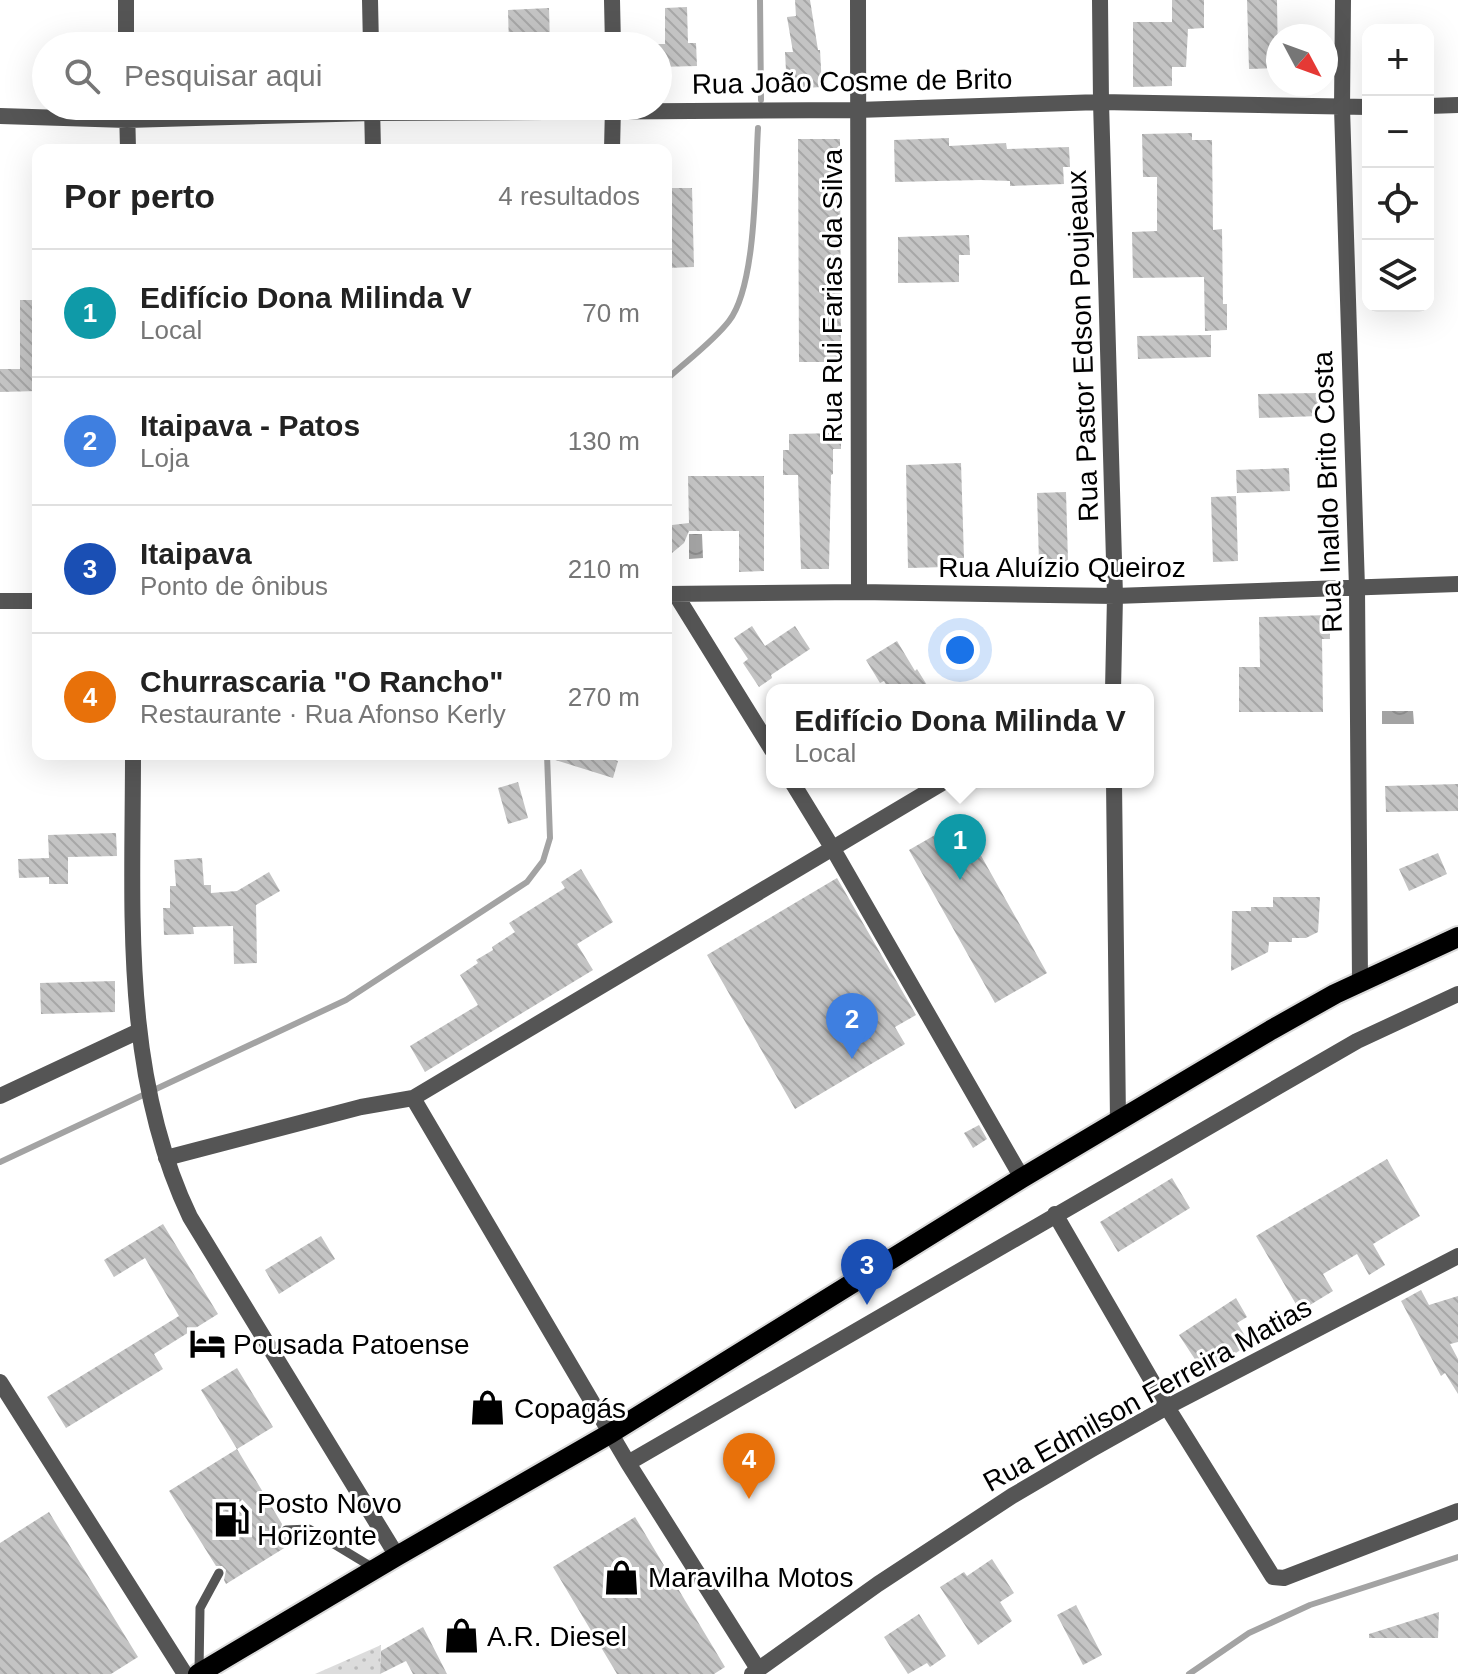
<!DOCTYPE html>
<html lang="pt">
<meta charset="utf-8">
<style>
:root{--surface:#fff;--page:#f6f6f6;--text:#222;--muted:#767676;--line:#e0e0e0;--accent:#0f766e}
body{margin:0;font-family:Arial,sans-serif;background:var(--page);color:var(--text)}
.controls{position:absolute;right:24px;top:24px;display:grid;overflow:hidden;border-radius:16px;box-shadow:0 8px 32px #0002}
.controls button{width:72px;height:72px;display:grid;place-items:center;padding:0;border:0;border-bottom:2px solid var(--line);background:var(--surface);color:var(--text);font:40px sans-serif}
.compass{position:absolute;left:1266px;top:24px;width:72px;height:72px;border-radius:50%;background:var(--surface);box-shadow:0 8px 32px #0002;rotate:131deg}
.you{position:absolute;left:960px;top:650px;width:28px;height:28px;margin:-20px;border:6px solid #fff;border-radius:50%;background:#1a73e8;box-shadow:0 0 0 12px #1a73e833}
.badge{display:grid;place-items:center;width:52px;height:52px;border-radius:50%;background:var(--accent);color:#fff;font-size:26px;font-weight:700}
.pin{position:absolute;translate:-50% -66px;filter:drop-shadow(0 2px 4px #0008)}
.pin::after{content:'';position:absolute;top:42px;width:28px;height:24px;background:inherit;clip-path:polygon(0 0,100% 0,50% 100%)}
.popup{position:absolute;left:766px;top:684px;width:388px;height:104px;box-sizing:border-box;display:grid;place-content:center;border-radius:16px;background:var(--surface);filter:drop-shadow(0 2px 6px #0005);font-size:26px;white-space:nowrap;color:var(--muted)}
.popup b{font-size:30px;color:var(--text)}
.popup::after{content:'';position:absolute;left:50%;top:100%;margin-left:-16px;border:16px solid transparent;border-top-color:var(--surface)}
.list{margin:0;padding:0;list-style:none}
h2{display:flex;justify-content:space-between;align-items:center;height:104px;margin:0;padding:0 32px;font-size:34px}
h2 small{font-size:26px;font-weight:400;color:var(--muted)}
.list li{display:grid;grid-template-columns:52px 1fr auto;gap:24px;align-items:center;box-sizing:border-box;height:128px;padding:0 32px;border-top:2px solid var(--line)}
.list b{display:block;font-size:30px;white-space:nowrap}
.list p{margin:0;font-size:26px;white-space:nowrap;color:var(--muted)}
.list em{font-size:26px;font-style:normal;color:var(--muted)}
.icon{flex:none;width:44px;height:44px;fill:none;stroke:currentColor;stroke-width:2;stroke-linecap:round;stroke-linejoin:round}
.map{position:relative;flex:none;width:1458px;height:1674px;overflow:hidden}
.search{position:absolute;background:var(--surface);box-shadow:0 8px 32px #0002;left:32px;top:32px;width:640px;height:88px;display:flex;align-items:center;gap:20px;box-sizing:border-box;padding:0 28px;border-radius:44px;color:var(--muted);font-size:30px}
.panel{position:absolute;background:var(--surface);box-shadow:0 8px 32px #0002;left:32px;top:144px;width:640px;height:616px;border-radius:16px}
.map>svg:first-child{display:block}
.park{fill:url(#park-dots)}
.water{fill:url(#water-waves)}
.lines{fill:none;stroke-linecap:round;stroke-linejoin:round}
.stream{stroke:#a3a3a3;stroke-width:6}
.building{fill:url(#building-back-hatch)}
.primary-casing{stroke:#dbdbdb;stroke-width:24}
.service{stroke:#555;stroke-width:9}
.minor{stroke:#555;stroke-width:16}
.primary{stroke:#000;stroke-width:20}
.labels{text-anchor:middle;stroke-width:6;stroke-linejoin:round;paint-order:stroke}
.street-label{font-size:28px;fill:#000;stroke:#fff}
.poi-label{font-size:28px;fill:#000;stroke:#fff;text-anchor:start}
</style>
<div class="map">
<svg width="1458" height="1674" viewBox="0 0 1458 1674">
<defs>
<pattern id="park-dots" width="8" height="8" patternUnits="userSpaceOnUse" patternTransform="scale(2)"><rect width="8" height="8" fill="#dcdcdc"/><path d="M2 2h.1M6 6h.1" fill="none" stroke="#bbb" stroke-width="1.8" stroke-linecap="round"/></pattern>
<pattern id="water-waves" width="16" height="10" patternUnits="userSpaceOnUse" patternTransform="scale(2)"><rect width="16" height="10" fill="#a3a3a3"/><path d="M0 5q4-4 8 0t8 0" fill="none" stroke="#8b8b8b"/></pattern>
<pattern id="building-back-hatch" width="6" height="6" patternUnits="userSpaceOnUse" patternTransform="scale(2)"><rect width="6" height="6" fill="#c4c4c4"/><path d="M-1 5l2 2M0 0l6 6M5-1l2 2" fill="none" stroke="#a7a7a7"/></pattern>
</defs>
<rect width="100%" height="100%" fill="#fff"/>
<!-- park -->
<path class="park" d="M381,1645L380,1674H315Z"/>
<!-- water -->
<path class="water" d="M689,534H702L703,558L689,559Z
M1382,711H1413L1414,724H1382Z"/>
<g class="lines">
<!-- stream -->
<path class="stream" d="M760,0L761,100
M666,380C685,362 713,342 729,321C757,285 755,175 758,128
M0,1162L346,1000L527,882L543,861L550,838L547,754
M1189,1674L1249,1633L1310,1605L1458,1557"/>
</g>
<!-- building -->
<path class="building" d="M795,0H810L818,50H820L822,87L787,89L785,52H793L787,17L796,16Z
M1172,0H1204V28L1188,29L1186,67H1172Z
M1247,0H1277L1278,68L1249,69Z
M687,7L688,43H696L697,66L658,67V44H665V8Z
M549,8L550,46H509L508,10Z
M1133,22H1172V86L1133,87Z
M1192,133V140H1212L1213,230L1222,229L1223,304H1227V330L1205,331L1204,277L1133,278L1132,232L1157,231V177H1143L1142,134Z
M949,138V146L1006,143L1007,149L1069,147L1070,167H1063L1064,184L1010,186V181L981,180L895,182L894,140Z
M798,139H840L841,362H799Z
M666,188H692L694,267L666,268Z
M969,235L970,255H959V282L898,283V237Z
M20,300H38V391L0,392V369H20Z
M1211,335V357L1138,359L1137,336Z
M1318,393L1319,416L1259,418L1258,394Z
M841,433V449H833V474L831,475L829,569H801L798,475H783V450H789V434Z
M961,463L964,558H947V567L908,568L906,465Z
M1289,468L1290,491L1237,493L1236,470Z
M688,476H764V571L739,572V531H689L684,543L666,558V531L672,525L689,523Z
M1066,492L1068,561L1039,562L1037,493Z
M1236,496L1238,561L1213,562L1211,497Z
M1329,615L1330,639H1322L1323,712H1239V667H1260L1259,617Z
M752,626L765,646L795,626L810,649L771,675L772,678L759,687L743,663L748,659L734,638Z
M897,641L915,671L917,669L930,690H889L884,681L880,683L866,660Z
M550,754H596L618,761L613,778L549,758Z
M518,782L528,818L508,824L498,788Z
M1458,784V811L1386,812L1385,786Z
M961,820L1047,973L995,1003L909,850Z
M116,833L117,856L68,857V884H49V877L19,878L18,859L49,858L48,835Z
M1438,853L1447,874L1409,891L1399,869Z
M202,858L204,885H211V893L237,891L269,872L280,891L256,905L257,963L234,964L233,926L193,927L194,934L164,935L163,908H170V886H176L174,860Z
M581,869L613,922L577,944L593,970L425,1072L410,1046L478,1005L460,975L478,963L476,960L493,950L492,947L515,932L509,923L565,888L561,882Z
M837,878L916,1015L895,1027L905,1044L795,1109L707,955Z
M1273,897H1320L1318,932L1306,938H1292V942H1269L1268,952L1231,971L1232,911H1251V907H1273Z
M115,981V1012L41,1014L40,983Z
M979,1125L987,1139L973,1148L964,1133Z
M1387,1159L1420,1216L1373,1244L1385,1265L1369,1275L1357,1254L1323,1274L1333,1291L1300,1311L1256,1236Z
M1172,1178L1190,1208L1118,1252L1100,1222Z
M163,1224L218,1314L154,1354L163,1369L66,1428L47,1397L179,1316L145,1258L114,1277L104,1260Z
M321,1236L335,1259L279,1294L265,1270Z
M1421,1290L1429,1305L1458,1296V1342L1450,1344L1458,1359V1394L1445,1373L1441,1376L1401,1301Z
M1236,1298L1247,1317L1237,1323L1250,1344L1204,1373L1179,1335Z
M237,1368L273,1427L237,1449L282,1524L279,1533L283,1537H290L294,1542L226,1584L224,1580L226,1570L222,1566H216L169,1491L237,1449L201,1390Z
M49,1512L138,1657L111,1674H0V1543Z
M635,1517L725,1667L714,1674H617L553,1567Z
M992,1559L1014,1593L1000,1602L1012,1621L978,1645L940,1587L964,1572L967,1576Z
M1076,1605L1102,1655L1083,1665L1057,1615Z
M1439,1612L1438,1638H1369V1634Z
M919,1614L946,1656L930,1667L927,1663L908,1674L884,1637Z
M423,1627L447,1674H413L406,1661L380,1674L381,1651Z"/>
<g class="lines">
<defs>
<path id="primary" d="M198,1674L397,1556L611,1433L1022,1178L1271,1030L1335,994L1458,937"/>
</defs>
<!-- primary casing -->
<use href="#primary" class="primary-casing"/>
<!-- service -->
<path class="service" d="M286,1530L309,1529L375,1569
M199,1672L200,1608L219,1573"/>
<!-- minor -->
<path class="minor" d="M126,0V46
M370,0L371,46
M612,0L613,46
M858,0L859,592
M1100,0L1101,102L1115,596L1113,690
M1343,0L1342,108L1357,588L1360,982
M127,106L128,150
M372,106L373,150
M1428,106L1458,105
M0,116L127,120L372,113L857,110L1101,102L1368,107
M612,150L613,106
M666,594L859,592L1115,596L1458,584
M676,595L772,750
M0,601H38
M133,754C133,909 121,1073 190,1217L397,1556
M792,782L833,849L1022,1178
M1114,782L1118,1121
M0,1096L139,1031
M413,1098L628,1463L758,1669
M166,1158L361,1107L413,1098L944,782
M1055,1214L1167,1407L1273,1577L1284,1578L1458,1511
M0,1382L185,1674
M628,1463L1357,1041L1458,994
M752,1674L878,1584L1012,1496L1092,1449L1167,1407L1458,1256"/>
<!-- primary -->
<use href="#primary" class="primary"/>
</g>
<!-- icons -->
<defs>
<symbol id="hotel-bare" viewBox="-9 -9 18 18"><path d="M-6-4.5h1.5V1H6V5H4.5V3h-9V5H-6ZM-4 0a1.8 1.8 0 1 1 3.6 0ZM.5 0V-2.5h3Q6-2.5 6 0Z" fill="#000" stroke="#fff" stroke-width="2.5" paint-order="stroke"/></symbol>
<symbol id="shop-bare" viewBox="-9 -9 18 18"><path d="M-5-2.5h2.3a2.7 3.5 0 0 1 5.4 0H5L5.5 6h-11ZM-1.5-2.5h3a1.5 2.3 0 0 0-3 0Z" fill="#000" stroke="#fff" stroke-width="2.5" paint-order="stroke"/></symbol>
<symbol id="fuel-bare" viewBox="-9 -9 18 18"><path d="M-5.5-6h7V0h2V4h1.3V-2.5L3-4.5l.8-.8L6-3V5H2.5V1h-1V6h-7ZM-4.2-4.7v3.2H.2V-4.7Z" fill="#000" stroke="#fff" stroke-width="2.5" paint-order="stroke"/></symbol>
</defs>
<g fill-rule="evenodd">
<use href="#hotel-bare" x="182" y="1318" width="51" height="51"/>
<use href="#shop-bare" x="462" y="1382" width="51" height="51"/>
<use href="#fuel-bare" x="206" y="1494" width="51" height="51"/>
<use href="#shop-bare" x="596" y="1552" width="51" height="51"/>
<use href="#shop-bare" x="436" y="1610" width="51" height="51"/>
</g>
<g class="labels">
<!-- street labels -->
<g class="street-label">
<text transform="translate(852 81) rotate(-1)" y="10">Rua João Cosme de Brito</text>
<text transform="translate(832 296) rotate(-90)" y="10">Rua Rui Farias da Silva</text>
<text transform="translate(1082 346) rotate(-92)" y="10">Rua Pastor Edson Poujeaux</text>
<text transform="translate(1327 492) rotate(-92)" y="10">Rua Inaldo Brito Costa</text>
<text x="1062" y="577">Rua Aluízio Queiroz</text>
<text transform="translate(1147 1394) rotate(-29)" y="10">Rua Edmilson Ferreira Matias</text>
</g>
<!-- poi labels -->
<g class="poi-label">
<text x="233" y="1354">Pousada Patoense</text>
<text x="514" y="1418">Copagás</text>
<text x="257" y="1513">Posto Novo<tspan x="257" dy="32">Horizonte</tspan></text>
<text x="648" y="1587">Maravilha Motos</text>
<text x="487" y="1646">A.R. Diesel</text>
</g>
</g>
</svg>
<div class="controls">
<button>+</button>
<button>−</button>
<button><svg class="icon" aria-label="locate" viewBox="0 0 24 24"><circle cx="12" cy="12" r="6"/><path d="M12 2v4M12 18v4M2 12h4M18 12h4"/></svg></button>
<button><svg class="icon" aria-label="layers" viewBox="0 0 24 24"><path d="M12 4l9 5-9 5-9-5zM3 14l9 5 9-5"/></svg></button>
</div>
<svg class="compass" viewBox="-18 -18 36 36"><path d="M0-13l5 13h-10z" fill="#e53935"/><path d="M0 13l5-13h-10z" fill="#767676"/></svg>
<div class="you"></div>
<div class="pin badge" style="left:960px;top:880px;background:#0f9aa8">1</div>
<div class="popup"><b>Edifício Dona Milinda V</b>Local</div>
<div class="pin badge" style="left:852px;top:1059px;background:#3f7fe0">2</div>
<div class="pin badge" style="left:867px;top:1305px;background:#1a4fb4">3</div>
<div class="pin badge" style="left:749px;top:1499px;background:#e8710a">4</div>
<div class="search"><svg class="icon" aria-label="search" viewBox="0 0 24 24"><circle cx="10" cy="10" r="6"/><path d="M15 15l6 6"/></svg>Pesquisar aqui</div>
<section class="panel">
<h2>Por perto<small>4 resultados</small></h2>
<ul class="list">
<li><span class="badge" style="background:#0f9aa8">1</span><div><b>Edifício Dona Milinda V</b><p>Local</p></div><em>70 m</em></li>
<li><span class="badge" style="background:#3f7fe0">2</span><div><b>Itaipava - Patos</b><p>Loja</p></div><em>130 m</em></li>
<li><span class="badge" style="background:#1a4fb4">3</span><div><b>Itaipava</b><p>Ponto de ônibus</p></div><em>210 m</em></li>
<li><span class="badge" style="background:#e8710a">4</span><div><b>Churrascaria &quot;O Rancho&quot;</b><p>Restaurante · Rua Afonso Kerly</p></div><em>270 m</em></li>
</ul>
</section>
</div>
